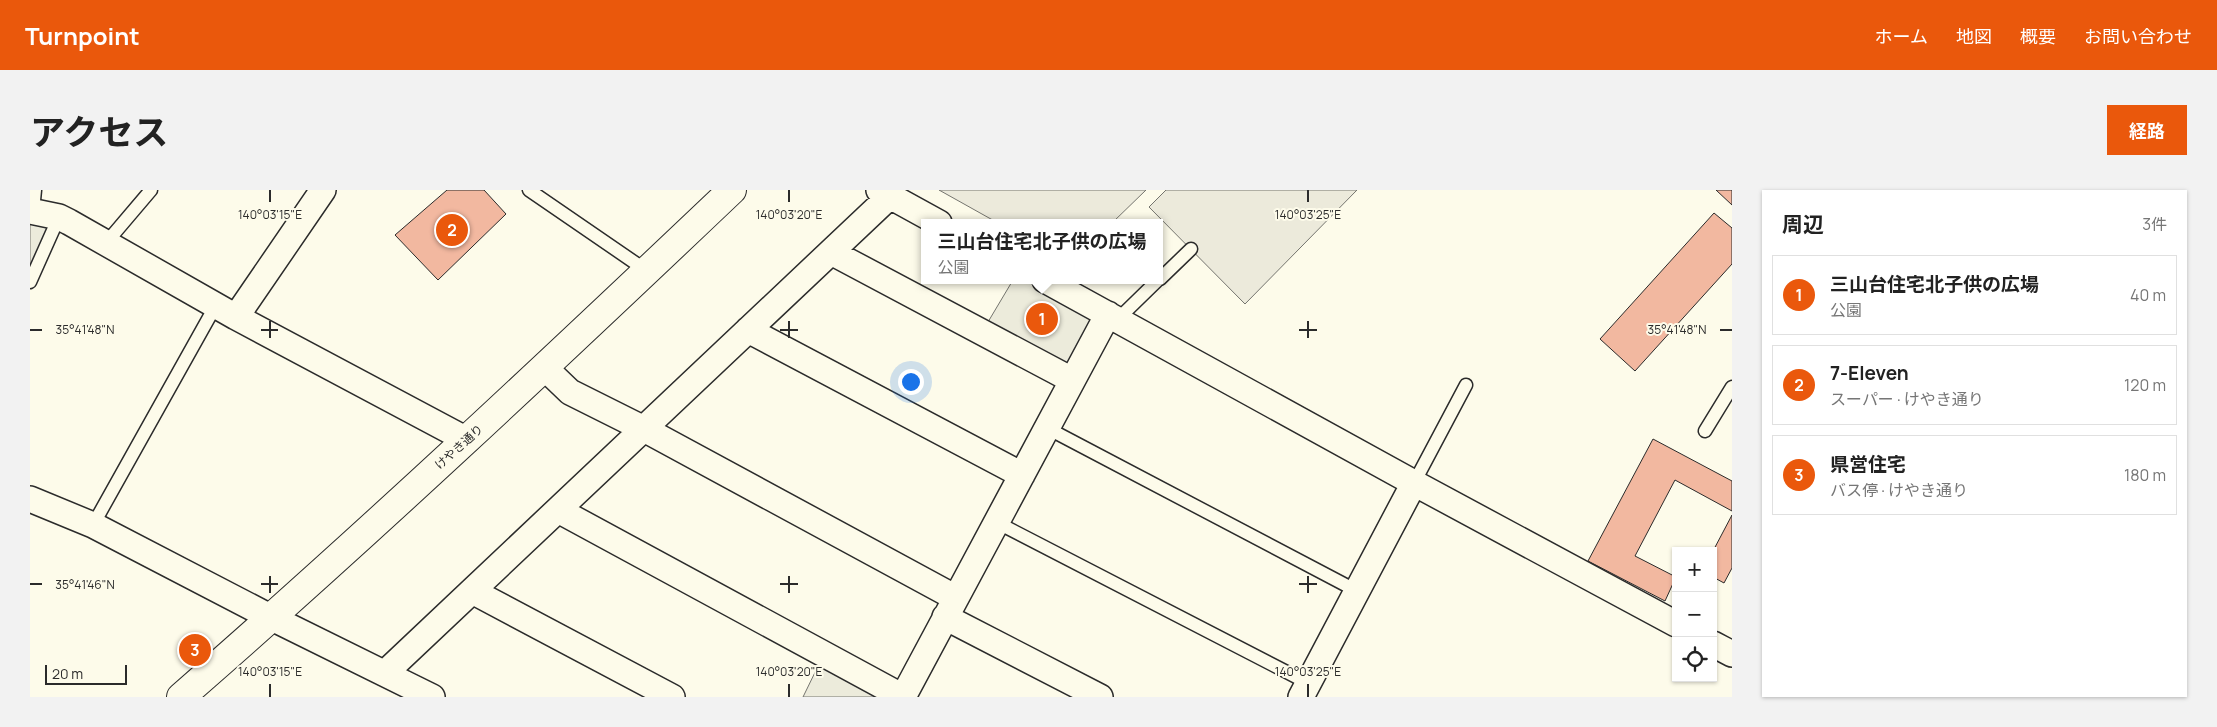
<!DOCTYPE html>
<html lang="ja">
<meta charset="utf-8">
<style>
:root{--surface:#fff;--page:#f2f2f2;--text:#222;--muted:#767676;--line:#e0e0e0;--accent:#ea580c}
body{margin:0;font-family:Manrope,"Noto Sans JP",sans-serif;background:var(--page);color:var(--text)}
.controls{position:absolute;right:15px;bottom:15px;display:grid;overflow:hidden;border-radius:0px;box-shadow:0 1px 4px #0004}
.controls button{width:45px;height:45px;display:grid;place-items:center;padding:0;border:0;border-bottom:1px solid var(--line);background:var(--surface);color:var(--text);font:25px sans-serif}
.scale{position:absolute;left:15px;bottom:12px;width:82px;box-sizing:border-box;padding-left:5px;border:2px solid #2b2b2b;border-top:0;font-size:14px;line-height:18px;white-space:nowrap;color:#2b2b2b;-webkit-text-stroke:4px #fdfbea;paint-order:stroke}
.you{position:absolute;left:880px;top:191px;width:18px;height:18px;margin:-12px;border:4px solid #fff;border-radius:50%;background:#1a73e8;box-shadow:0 0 0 8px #1a73e833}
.badge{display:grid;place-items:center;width:32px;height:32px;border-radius:50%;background:var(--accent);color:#fff;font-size:16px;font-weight:700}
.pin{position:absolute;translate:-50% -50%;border:2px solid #fff;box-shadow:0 1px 5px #0006}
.popup{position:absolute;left:891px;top:29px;width:242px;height:65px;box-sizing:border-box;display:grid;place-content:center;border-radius:0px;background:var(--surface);filter:drop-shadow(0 1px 4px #0005);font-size:16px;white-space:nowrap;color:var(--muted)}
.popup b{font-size:19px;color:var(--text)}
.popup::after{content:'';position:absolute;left:50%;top:100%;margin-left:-10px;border:10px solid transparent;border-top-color:var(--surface)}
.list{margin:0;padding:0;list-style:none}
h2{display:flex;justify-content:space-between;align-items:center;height:65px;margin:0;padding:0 20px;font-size:21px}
h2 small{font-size:16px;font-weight:400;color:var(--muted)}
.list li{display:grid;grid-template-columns:32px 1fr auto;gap:15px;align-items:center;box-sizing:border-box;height:80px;margin:0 10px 10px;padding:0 10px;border:1px solid var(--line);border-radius:0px}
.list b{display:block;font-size:19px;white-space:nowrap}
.list p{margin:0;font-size:16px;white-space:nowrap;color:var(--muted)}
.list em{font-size:16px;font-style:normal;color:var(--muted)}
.icon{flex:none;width:28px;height:28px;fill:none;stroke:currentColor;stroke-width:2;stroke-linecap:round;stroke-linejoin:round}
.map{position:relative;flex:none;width:1702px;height:507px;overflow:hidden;border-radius:0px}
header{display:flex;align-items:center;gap:30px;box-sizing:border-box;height:70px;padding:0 25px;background:var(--accent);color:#fff}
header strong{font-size:24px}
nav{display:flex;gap:28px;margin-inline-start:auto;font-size:18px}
.intro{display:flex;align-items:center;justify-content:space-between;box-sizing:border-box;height:120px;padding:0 30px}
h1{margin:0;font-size:35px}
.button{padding:12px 22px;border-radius:0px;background:var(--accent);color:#fff;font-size:18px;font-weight:700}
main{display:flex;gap:30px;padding:0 30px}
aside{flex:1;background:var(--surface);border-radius:0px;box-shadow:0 1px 4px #0004}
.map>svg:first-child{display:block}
.green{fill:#ecebdb;stroke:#74746e}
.parking{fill:#eceadb;stroke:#74746e}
.building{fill:#f2b8a0;stroke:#2b2b2b}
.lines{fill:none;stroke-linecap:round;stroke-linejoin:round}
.service-casing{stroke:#2b2b2b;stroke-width:15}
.minor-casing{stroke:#2b2b2b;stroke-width:28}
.tertiary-casing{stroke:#2b2b2b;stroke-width:30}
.service{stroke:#fdfbea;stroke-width:12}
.minor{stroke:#fdfbea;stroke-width:25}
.tertiary{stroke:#fdfbea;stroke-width:28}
.ticks{fill:none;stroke:#2b2b2b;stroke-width:2}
.labels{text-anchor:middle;stroke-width:4;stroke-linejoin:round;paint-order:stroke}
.street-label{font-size:12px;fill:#2b2b2b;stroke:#fdfbea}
.ticks-label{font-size:12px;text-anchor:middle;fill:#2b2b2b;stroke:#fdfbea;stroke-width:4;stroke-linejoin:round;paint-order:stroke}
</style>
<header>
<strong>Turnpoint</strong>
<nav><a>ホーム</a><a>地図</a><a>概要</a><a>お問い合わせ</a></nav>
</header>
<div class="intro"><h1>アクセス</h1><a class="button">経路</a></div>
<main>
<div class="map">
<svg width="1702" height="507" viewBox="0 0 1702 507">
<rect width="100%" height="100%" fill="#fdfbea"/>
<!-- green -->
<path class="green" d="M0,28L21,30L0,78Z
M983,90H1003L1061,122L1066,135L1034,179L955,137Z
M792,468L859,507H773Z"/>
<!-- parking -->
<path class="parking" d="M909,0H1116L1082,33H968Z
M1136,0H1327L1215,114L1119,17Z"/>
<!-- building -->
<path class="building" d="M417,0H454L476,24L408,90L365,45Z
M1686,0H1702V15Z
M1684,23L1702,38V74L1605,181L1570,149Z
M1623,249L1702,291V321L1645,290L1605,366L1646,387L1635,411L1558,371Z
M1702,325V378L1694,393L1683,387V361Z"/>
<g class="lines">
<defs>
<path id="service" d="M499,0L617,81
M3,21L5,0
M76,53L121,0
M1130,89L1161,59
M0,92L29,27
M1087,130L1128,90
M1017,238L1327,401
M1675,241L1702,197
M1384,293L1436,195
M966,332L1278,493
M63,335L186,115"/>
<path id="minor" d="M849,0L909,33
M0,21L29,27L39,32L206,127L437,250
M801,62L1042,190
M1015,90L1384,293L1646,434
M206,127L293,0
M718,140L992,285
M515,178L540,202L614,239L926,408
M0,309L63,335L242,428L402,507
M528,320L873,507
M442,401L642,507
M915,427L1070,507
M1683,454L1702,464
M355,483L860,6
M873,507L1078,124
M1271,507L1384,293"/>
<path id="tertiary" d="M151,507C339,343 521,172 702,0"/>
</defs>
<!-- service casing -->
<use href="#service" class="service-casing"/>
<!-- minor casing -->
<use href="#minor" class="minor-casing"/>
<!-- tertiary casing -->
<use href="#tertiary" class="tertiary-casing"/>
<!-- service -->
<use href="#service" class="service"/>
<!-- minor -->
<use href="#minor" class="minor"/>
<!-- tertiary -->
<use href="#tertiary" class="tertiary"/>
</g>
<!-- ticks -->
<path class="ticks" d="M240,0V12M759,0V12M1278,0V12M240,131V148M759,131V148M1278,131V148M0,140H12M231,140H248M750,140H768M1269,140H1287M1690,140H1702M240,386V403M759,386V403M1278,386V403M0,394H12M231,394H248M750,394H768M1269,394H1287M240,494V507M759,494V507M1278,494V507"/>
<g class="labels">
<!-- street labels -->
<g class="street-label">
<text transform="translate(429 257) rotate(-42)" y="4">けやき通り</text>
</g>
</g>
<g class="ticks-label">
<text x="240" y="29">140°03'15"E</text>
<text x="759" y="29">140°03'20"E</text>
<text x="1278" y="29">140°03'25"E</text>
<text x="55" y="144">35°41'48"N</text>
<text x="1647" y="144">35°41'48"N</text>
<text x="55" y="399">35°41'46"N</text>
<text x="240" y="486">140°03'15"E</text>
<text x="759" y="486">140°03'20"E</text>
<text x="1278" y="486">140°03'25"E</text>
</g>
</svg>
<div class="controls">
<button>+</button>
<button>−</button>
<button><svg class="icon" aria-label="locate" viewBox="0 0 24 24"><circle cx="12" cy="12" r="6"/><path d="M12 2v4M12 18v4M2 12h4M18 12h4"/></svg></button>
</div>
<div class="scale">20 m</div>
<div class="you"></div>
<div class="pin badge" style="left:1012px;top:129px">1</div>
<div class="popup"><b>三山台住宅北子供の広場</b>公園</div>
<div class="pin badge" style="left:422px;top:40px">2</div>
<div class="pin badge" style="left:165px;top:460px">3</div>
</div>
<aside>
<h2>周辺<small>3件</small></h2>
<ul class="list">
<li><span class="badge">1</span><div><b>三山台住宅北子供の広場</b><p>公園</p></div><em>40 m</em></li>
<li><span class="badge">2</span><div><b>7-Eleven</b><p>スーパー · けやき通り</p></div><em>120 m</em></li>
<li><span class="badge">3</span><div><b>県営住宅</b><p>バス停 · けやき通り</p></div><em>180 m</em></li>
</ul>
</aside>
</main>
